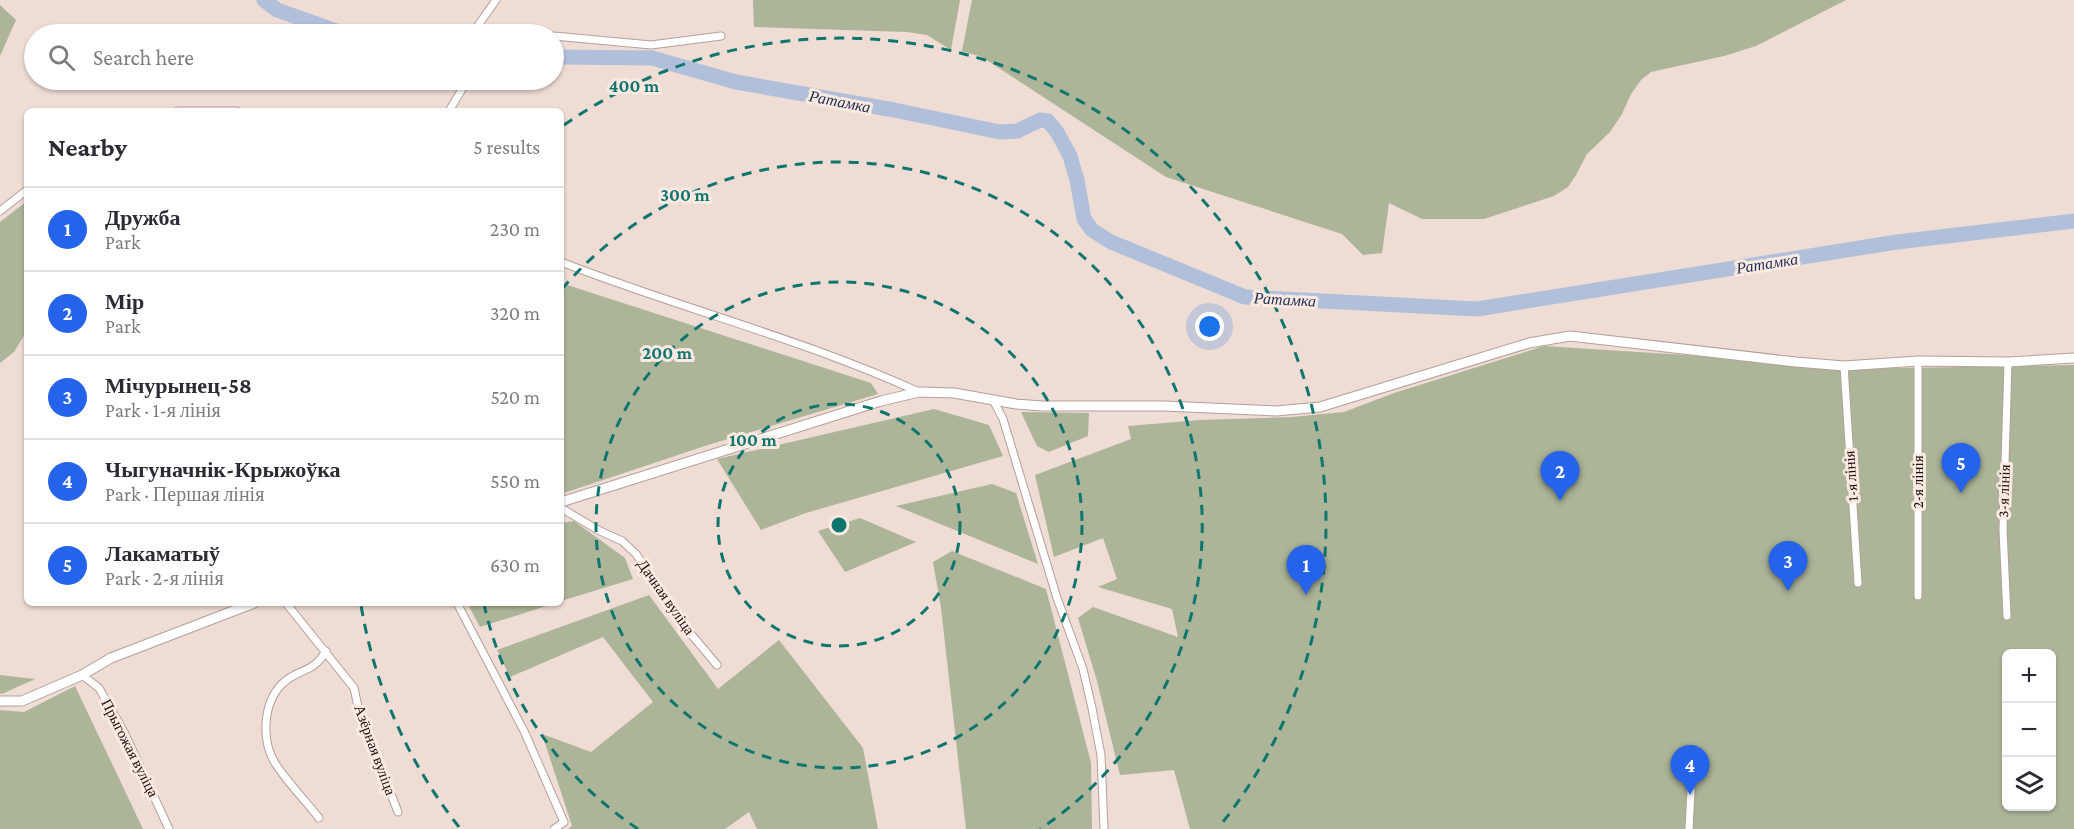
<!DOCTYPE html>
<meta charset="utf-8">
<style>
:root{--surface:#fff;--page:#f2f2f3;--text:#2b2b33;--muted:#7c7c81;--line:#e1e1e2;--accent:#2563eb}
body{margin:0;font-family:"Crimson Pro",serif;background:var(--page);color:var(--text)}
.controls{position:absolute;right:18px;bottom:18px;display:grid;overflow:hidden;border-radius:9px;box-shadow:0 2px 4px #0004}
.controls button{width:54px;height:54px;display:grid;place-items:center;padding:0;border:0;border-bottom:2px solid var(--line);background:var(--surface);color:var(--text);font:30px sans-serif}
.you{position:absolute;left:1210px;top:327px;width:21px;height:21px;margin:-15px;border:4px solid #fff;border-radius:50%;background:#1a73e8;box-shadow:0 0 0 9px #1a73e833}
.badge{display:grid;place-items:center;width:39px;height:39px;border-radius:50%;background:var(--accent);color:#fff;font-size:20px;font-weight:700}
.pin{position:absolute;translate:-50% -50px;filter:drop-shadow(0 2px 3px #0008)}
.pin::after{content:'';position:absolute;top:32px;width:21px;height:18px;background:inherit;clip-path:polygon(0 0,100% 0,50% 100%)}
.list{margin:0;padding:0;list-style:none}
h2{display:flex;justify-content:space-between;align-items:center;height:78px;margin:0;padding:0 24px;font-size:26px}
h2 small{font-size:20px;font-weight:400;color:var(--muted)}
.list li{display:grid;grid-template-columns:39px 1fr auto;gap:18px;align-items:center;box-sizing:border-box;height:84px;padding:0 24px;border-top:2px solid var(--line)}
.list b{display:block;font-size:22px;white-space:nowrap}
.list p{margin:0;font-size:20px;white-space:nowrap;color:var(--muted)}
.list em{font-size:20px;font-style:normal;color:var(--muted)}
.icon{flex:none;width:33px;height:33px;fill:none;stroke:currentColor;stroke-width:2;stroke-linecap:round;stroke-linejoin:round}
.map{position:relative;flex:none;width:2074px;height:829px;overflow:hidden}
.search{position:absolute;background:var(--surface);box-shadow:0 2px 4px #0004;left:24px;top:24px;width:540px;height:66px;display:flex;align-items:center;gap:15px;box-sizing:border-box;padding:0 21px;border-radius:33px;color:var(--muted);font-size:22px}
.panel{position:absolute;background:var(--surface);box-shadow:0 2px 4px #0004;left:24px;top:108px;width:540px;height:498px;border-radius:9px}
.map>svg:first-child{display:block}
.green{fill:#acb598;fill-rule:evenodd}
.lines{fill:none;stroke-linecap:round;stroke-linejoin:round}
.river{stroke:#b1c0da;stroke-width:15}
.minor-casing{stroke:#b2a099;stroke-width:9}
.tertiary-casing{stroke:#b2a099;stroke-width:11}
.minor{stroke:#fff;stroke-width:7}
.tertiary{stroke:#fff;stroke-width:9}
.ring{fill:none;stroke:#0f766e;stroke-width:3;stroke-dasharray:10 8}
.labels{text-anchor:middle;stroke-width:6;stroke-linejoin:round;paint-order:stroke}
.street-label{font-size:15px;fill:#191210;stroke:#fce9e1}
.water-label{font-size:16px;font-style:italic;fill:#1a2e53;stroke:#fce9e1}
.centre{fill:#0f766e;stroke:#fce9e1;stroke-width:3}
.ring-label{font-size:18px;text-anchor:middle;font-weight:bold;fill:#0f766e;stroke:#fce9e1;stroke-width:6;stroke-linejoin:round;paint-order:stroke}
</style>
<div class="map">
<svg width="2074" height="829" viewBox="0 0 2074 829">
<rect width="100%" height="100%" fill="#efdcd4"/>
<!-- green -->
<path class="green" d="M753,0H960L951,50L927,35L907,32L754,27Z
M972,0H1846L1756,46L1724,56L1651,72L1641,80L1631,94L1622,114L1610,132L1587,154L1576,175L1568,187L1554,196L1484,219H1422L1389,203L1382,253L1363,255L1342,234L1166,177L982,57L962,51Z
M0,5L16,20L0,56Z
M27,201V331L14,352L0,363V222Z
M561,283L871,383L878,394L708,445L561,494Z
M1544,346L1701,356L1842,369L2074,365V829H1190L1174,770L1120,775L1097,681L1078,618L1093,607L1178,637L1172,609L1098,587L1117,579L1103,538L1054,557L1035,475L1131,439L1128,426L1200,420L1292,417L1344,412L1394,393ZM2006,654H2052V806H2006Z
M934,409L989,425L1003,456L806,513L761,530L717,459Z
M1021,412L1089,413L1088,436L1049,452L1037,446Z
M992,484L1016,493L1038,564L896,506Z
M860,518L916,542L845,572L818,531Z
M574,521L625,558L633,579L561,601V523Z
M952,551L1046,589L1091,763L1092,829H966L941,608L933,562Z
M649,595L718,689L779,640L863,748L878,829H757L749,812L725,829H568L572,826L542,734L591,752L653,702L603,637L510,677L497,650Z
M467,603H556L480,627Z
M0,675L35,679L2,694L0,693Z
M75,686L143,829H0V710L24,712Z"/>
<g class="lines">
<!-- river -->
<path class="river" d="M264,0L277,10L345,34
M554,57L652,58L736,82L894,110L1000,132L1017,131L1040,120L1048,121L1057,132L1070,156L1077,180L1084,219L1092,230L1111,242L1245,297L1477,309L1897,242L2074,221"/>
<defs>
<path id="minor" d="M475,29L532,34
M472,34L496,0
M554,36L651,45L721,36
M178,111H237
M449,111L461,91L465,80
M0,211L27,190
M561,262C679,308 803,339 919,392
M1844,366L1858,583
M993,400L1003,419L1057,598L1083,669L1092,708L1101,755L1104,829
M561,508L598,530L622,541L636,554L681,622L717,665
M1918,596V361
M286,603L354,688L360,716L398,812
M457,603L524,731L564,822L554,829
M2007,616L2003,530L2008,362
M82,675L99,688L124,732L169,829
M319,818C305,800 287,782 275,763C261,740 263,703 282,684C298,668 313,674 326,651
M1689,829L1691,790"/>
<path id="tertiary" d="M561,502L881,401L919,392L954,393L1016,404L1042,406H1164L1276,411L1320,407L1529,343L1570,336L1796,362L1844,366L1918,361L2008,362L2074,358
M0,701H22L82,675L111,658L254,603"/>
</defs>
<!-- minor casing -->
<use href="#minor" class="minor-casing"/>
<!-- tertiary casing -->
<use href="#tertiary" class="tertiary-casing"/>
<!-- minor -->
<use href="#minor" class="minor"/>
<!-- tertiary -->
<use href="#tertiary" class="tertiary"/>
</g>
<!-- distance rings -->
<g class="ring">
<circle cx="839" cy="525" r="121"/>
<circle cx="839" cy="525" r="243"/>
<path d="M638 829A364 364 0 0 1 484 604M562 289A364 364 0 1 1 1040 829"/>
<path d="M459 827A485 485 0 0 1 361 605M564 125A485 485 0 0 1 1219 827"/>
</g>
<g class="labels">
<!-- street labels -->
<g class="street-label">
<text transform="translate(1851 476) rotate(-94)" y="5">1-я лінія</text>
<text transform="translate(1918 482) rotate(-90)" y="5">2-я лінія</text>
<text transform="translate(2004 491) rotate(-88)" y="5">3-я лінія</text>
<text transform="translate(666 597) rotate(55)" y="5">Дачная вуліца</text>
<text transform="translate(130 748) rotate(63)" y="5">Прыгожая вуліца</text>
<text transform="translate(375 750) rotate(70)" y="5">Азёрная вуліца</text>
</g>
<!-- water labels -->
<g class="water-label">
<text transform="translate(840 101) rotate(11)" y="6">Ратамка</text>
<text transform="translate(1767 263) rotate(-9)" y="6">Ратамка</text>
<text transform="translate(1285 299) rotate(3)" y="6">Ратамка</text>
</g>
</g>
<circle cx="839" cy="525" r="9" class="centre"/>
<g class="ring-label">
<text x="634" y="92">400 m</text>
<text x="685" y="201">300 m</text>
<text x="667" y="359">200 m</text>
<text x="753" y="446">100 m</text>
</g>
</svg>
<div class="controls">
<button>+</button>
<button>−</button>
<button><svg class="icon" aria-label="layers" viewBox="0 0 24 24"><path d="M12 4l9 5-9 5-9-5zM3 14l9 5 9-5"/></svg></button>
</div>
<div class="you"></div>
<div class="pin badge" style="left:1306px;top:595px">1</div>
<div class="pin badge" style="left:1560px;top:501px">2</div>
<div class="pin badge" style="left:1788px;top:591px">3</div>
<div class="pin badge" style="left:1690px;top:795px">4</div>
<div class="pin badge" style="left:1961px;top:493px">5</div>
<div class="search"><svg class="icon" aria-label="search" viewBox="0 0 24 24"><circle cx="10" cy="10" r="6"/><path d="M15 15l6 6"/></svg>Search here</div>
<section class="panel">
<h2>Nearby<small>5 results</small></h2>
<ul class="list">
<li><span class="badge">1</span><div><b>Дружба</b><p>Park</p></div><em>230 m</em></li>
<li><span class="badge">2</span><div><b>Мір</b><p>Park</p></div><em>320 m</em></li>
<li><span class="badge">3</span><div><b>Мічурынец-58</b><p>Park · 1-я лінія</p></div><em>520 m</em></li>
<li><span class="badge">4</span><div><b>Чыгуначнік-Крыжоўка</b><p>Park · Першая лінія</p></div><em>550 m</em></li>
<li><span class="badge">5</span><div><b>Лакаматыў</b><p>Park · 2-я лінія</p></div><em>630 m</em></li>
</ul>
</section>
</div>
